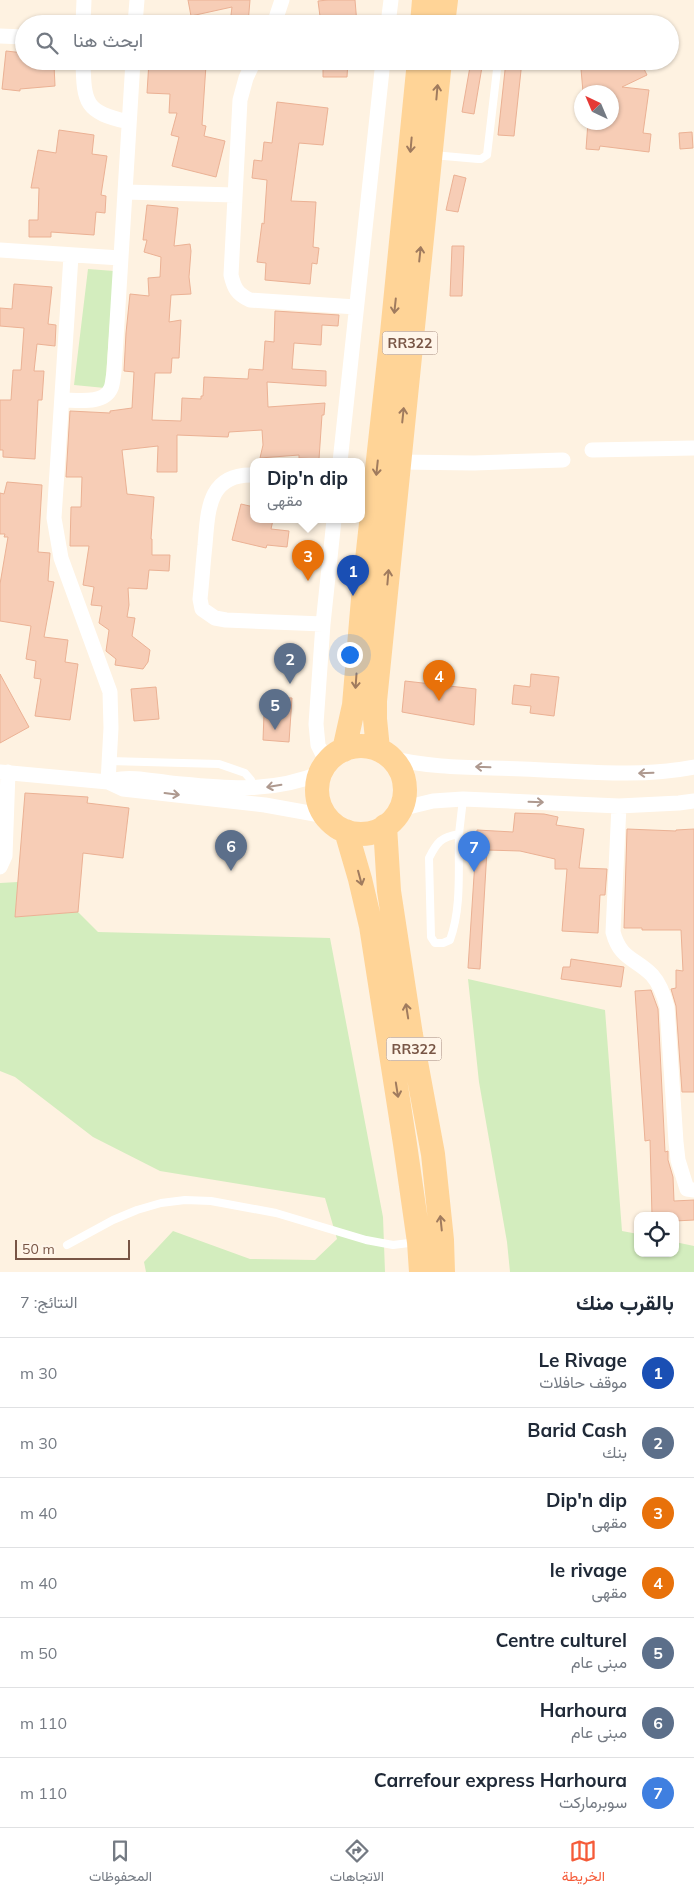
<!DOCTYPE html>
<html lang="ar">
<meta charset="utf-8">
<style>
:root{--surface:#fff;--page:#f2f2f3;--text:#1f2937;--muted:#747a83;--line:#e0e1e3;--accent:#f55b39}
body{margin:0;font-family:Mulish,Vazirmatn,sans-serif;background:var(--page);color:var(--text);direction:rtl}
.controls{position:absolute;right:15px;bottom:15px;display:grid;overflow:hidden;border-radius:10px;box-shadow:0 1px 4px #0004}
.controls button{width:45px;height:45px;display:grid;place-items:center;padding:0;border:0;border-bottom:1px solid var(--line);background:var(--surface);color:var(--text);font:25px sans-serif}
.compass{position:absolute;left:574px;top:85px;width:45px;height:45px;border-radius:50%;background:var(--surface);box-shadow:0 1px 4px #0004;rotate:316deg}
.scale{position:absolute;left:15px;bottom:12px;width:115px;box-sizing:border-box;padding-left:5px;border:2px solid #785545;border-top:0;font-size:14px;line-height:18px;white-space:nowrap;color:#785545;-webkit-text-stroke:4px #fff5e9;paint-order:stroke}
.you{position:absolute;left:349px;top:654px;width:18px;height:18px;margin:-12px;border:4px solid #fff;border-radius:50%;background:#1a73e8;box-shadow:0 0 0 8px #1a73e833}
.badge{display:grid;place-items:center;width:32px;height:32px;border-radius:50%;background:var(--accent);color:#fff;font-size:16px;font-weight:700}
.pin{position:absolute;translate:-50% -41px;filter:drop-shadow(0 1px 2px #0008)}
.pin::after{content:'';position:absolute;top:26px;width:18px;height:15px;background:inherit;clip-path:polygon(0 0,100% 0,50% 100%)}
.popup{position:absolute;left:250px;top:458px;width:115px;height:65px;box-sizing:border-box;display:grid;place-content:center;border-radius:10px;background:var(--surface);filter:drop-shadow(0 1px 4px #0005);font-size:16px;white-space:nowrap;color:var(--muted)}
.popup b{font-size:19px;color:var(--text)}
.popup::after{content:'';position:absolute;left:50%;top:100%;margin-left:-10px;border:10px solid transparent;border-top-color:var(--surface)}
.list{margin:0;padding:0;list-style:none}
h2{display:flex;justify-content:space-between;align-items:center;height:65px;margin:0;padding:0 20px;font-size:21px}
h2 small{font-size:16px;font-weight:400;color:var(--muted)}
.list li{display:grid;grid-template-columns:32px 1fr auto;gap:15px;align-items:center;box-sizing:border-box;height:70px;padding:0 20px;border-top:1px solid var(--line)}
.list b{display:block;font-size:19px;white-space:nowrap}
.list p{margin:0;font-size:16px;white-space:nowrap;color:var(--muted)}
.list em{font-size:16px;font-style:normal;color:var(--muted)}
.icon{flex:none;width:28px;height:28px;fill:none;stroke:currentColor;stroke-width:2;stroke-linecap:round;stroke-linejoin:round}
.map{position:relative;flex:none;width:694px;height:1272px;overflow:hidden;direction:ltr}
.search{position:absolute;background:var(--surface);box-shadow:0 1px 4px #0004;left:15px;right:15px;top:15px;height:55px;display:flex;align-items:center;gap:12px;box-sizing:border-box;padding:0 18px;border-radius:28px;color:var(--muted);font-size:19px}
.sheet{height:555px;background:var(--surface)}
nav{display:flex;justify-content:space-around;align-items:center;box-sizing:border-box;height:70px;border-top:1px solid var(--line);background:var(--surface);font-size:14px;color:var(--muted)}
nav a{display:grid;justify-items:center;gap:2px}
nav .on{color:var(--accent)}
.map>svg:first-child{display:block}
.green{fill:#d3edbe}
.building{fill:#f7cdb6;stroke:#ebb194}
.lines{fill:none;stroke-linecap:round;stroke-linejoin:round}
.service{stroke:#fff;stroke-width:8}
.minor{stroke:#fff;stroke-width:15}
.primary{stroke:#ffd497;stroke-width:24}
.oneway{stroke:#a07b5e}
.oneway2{stroke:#ae998f}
.labels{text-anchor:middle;stroke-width:4;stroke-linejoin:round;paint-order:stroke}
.shield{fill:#fff5e9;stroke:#a08576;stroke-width:1}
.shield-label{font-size:14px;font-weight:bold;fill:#785545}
</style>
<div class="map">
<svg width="694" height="1272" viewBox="0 0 694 1272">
<rect width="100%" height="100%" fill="#fef2e1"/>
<!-- green -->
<path class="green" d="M88,269L114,271L105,388L74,385Z
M18,882L15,917L78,912L98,932L330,938L383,1217L385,1272H146L144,1262L173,1231L250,1259L315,1260L337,1239L325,1198L160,1171L93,1137L15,1077L0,1071V883Z
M468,979L605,1010L622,1231L638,1234V1253H675V1242L694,1246V1272H510L507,1242L479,1082Z"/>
<!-- building -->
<path class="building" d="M188,0H250L248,24L230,23L232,7L191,16Z
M328,0H355L357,24H321L318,1Z
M6,51L24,53V61H39V66L54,65L55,86L20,89V91L2,89Z
M149,61H194V64L206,65L202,125L206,126L204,136L225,141L216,177L172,166L179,137L171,135L177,113H169L170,94L147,93Z
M323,61H348L347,77H323Z
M471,61H483L474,114L462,112Z
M506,61H522L514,136L498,135Z
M589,61H640L647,75L622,87L649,90L643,133L651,134L649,152L600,146L599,150L586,149L588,122H612V92H583L581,69L590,68Z
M277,102L328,108L323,145L299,143L291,201L316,202L313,247L319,248L317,264L312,263L310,284L265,280L266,263L257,262L262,223L264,224L267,180L252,178L254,160L262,161L264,142L272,143Z
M59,130L94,135L92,154L107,156L101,195L106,196L105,213L96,212L94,235L51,232V237H29V220H38L39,188H31L38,150L56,153Z
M692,132L693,148L680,149L679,133Z
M454,175L466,178L458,212L446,210Z
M147,205L178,208L174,246L190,244L191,251L189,277L191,294L171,295L169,322L181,320L179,358H172L171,373H155L152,420L181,421L182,398L201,399V396H203L204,377L248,379L249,369L263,370L265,341L274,342L275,311L339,315L338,326L322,325L321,345L294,343L292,369L326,371V386L267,382L268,407L325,403L324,415H322L319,459L299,458V455L260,458L263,445L262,430L229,432L228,437L177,435V472H157L158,446L122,450L127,494L154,497L151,539H152V555H170L169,571L149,570L147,589L128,588L129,605L127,617L135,618L132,636L150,650L148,662L143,669L115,665L116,659L106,651L109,630L99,623L102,606L91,605L94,587L83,585L89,546H70L71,507H81L82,477H66L70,411L110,413V411L132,408L134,372L124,371L126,333L130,294L149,296L148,278L160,277L161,257L144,252L147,240H143Z
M452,246H464L462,296H450Z
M14,284L52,287L48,324L56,325L55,346L37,344L34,371H44L42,400H38L35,459L3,457V450H0V400H11L13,370H21L24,328L0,326V308L12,309Z
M7,482L42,485L38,552L50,553L48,581L54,582L44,637L68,640L65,662L78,664L70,720L35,716L41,679L34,678L36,661L26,659L31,626L0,621V584L8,537H4L5,534H0V493L4,494Z
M241,504L254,507V520H273L271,529L289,531L287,547L267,545L266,548L232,540Z
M0,674L29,727L0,743Z
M531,674L559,677L554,716L530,713L531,706L512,704L514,685L530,687Z
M405,681L476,689L474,725L402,712Z
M156,687L159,719L134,721L131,689Z
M276,697L292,698L289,742L263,740L264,714L275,715Z
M25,793L88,797L87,803L129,808L123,858L83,853L78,912L15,917Z
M515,813L544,814L558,817L556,825L584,829L579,868L607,869L605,895H600L598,933L562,931L567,869H555V859L520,851L487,850L480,969L468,968L477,830L513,832Z
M627,829L676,831V830L694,829V1092H682L676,1006L671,989L676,988V970L683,971L681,930H642V928H624Z
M571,959L624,967L621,987L561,979L563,967H570Z
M651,990L658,1009L665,1152L668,1151V1160L673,1177L674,1201L694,1200V1220L675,1221V1216H652L650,1140L645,1141L635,991Z"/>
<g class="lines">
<!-- service -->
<path class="service" d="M433,155L478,159H481L487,155L498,61
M109,761L219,764L245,773L251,780L253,789
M459,834C458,868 462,907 450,940L443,943H435L431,937L429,858C437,842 441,837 459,834L463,799
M67,1245L113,1220L137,1210L161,1203L185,1200L211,1201L276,1213L366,1240L393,1245L417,1242"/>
<!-- minor -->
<path class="minor" d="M83,24L84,0
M135,24L137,0
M274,24L282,0
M388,24L391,0
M0,36L24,37
M83,61C84,104 85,112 129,122
M254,61L246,78L240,100L231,275C234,288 237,294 250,300L356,307
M125,192L235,195
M0,250L120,258
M71,256L54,518L61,558L110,692L111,728L108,782
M62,400C77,400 104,405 111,388C113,383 113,377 114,372L133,61
M592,450L694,448
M340,462L383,61
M399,462L474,463L563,460
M254,475C208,473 208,510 205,545C203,563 202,581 200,599L202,609L215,618L226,620L323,624
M391,758C434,769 479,767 523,769C580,771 638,778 694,767
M327,763L318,745L316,724L323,624L334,520
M0,772L108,782L123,789L265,805L326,816
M114,780C132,776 153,781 171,783C225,788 269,794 321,773
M619,806L613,932C620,959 635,958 652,975C660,984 664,995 667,1007L676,1142L678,1160L687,1189L694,1190
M400,809L433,801L463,799L619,806L679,803L694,801
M0,867L5,856L8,772"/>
<!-- primary -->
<path class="primary" d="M422,24L424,0
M443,24L446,0
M317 790a44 44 0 1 1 88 0a44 44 0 1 1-88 0Z
M378,749L375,719V701L440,61
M344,750L354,705L364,587L392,333L419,61
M385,826L389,891L411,1035L433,1154L442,1240L443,1272
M346,831L360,879L371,926L405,1144L419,1242L421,1272"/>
</g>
<!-- one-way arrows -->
<defs><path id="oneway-shaft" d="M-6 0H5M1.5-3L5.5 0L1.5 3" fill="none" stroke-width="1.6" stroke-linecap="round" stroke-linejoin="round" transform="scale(1.25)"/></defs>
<g class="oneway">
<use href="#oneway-shaft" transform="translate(437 92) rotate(-85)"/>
<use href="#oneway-shaft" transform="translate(411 145) rotate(95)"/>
<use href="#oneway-shaft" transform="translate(420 254) rotate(-84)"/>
<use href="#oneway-shaft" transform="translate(395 306) rotate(96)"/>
<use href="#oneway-shaft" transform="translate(403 415) rotate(-84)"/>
<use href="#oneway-shaft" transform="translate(377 468) rotate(96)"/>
<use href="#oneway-shaft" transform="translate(388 577) rotate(-85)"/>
<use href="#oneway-shaft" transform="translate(356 681) rotate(94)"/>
<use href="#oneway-shaft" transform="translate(360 878) rotate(75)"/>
<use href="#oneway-shaft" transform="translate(407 1011) rotate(-99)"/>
<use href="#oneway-shaft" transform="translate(397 1090) rotate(81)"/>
<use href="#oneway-shaft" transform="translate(441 1223) rotate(-96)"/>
</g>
<g class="oneway2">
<use href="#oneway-shaft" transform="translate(483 767) rotate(-178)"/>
<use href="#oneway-shaft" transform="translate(646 773) rotate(178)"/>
<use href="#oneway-shaft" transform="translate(274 786) rotate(171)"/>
<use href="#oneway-shaft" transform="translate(172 794) rotate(7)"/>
<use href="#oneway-shaft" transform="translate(536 802) rotate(2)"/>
</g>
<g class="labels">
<!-- shield labels -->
<g class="shield">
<rect x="382.5" y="331.5" width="55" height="23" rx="4"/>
<rect x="386.5" y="1037.5" width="55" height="23" rx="4"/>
</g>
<g class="shield-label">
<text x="410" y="348">RR322</text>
<text x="414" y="1054">RR322</text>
</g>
</g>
</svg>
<div class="controls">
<button><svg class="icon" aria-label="locate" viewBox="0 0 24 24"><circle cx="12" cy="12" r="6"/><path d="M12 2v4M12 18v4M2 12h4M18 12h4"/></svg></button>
</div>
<svg class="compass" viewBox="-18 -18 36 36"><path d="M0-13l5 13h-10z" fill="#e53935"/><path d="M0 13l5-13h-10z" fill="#747a83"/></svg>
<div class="scale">50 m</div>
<div class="you"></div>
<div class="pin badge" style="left:353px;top:596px;background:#1a4fb4">1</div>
<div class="pin badge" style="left:290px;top:684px;background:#5c6f8a">2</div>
<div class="pin badge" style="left:308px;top:581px;background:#e8710a">3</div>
<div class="popup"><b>Dip'n dip</b>مقهى</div>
<div class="pin badge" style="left:439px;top:701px;background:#e8710a">4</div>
<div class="pin badge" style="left:275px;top:730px;background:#5c6f8a">5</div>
<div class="pin badge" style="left:231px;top:871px;background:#5c6f8a">6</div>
<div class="pin badge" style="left:474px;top:872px;background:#3f7fe0">7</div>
<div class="search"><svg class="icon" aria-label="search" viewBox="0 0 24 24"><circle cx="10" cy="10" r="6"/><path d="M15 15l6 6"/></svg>ابحث هنا</div>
</div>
<section class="sheet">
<h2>بالقرب منك<small>النتائج: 7</small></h2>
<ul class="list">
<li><span class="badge" style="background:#1a4fb4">1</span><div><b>Le Rivage</b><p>موقف حافلات</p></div><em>30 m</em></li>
<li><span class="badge" style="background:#5c6f8a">2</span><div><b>Barid Cash</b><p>بنك</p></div><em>30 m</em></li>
<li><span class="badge" style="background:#e8710a">3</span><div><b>Dip'n dip</b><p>مقهى</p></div><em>40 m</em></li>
<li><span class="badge" style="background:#e8710a">4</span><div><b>le rivage</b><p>مقهى</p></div><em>40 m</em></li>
<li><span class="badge" style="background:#5c6f8a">5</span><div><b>Centre culturel</b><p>مبنى عام</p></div><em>50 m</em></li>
<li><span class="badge" style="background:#5c6f8a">6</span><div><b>Harhoura</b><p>مبنى عام</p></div><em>110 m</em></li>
<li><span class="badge" style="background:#3f7fe0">7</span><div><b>Carrefour express Harhoura</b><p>سوبرماركت</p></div><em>110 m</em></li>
</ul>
</section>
<nav>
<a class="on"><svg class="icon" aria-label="map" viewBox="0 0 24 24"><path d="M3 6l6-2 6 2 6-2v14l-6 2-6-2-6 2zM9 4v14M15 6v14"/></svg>الخريطة</a>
<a><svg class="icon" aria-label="directions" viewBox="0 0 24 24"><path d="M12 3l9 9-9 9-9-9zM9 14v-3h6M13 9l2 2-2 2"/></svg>الاتجاهات</a>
<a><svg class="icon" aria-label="saved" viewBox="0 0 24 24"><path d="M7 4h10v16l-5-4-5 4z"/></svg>المحفوظات</a>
</nav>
